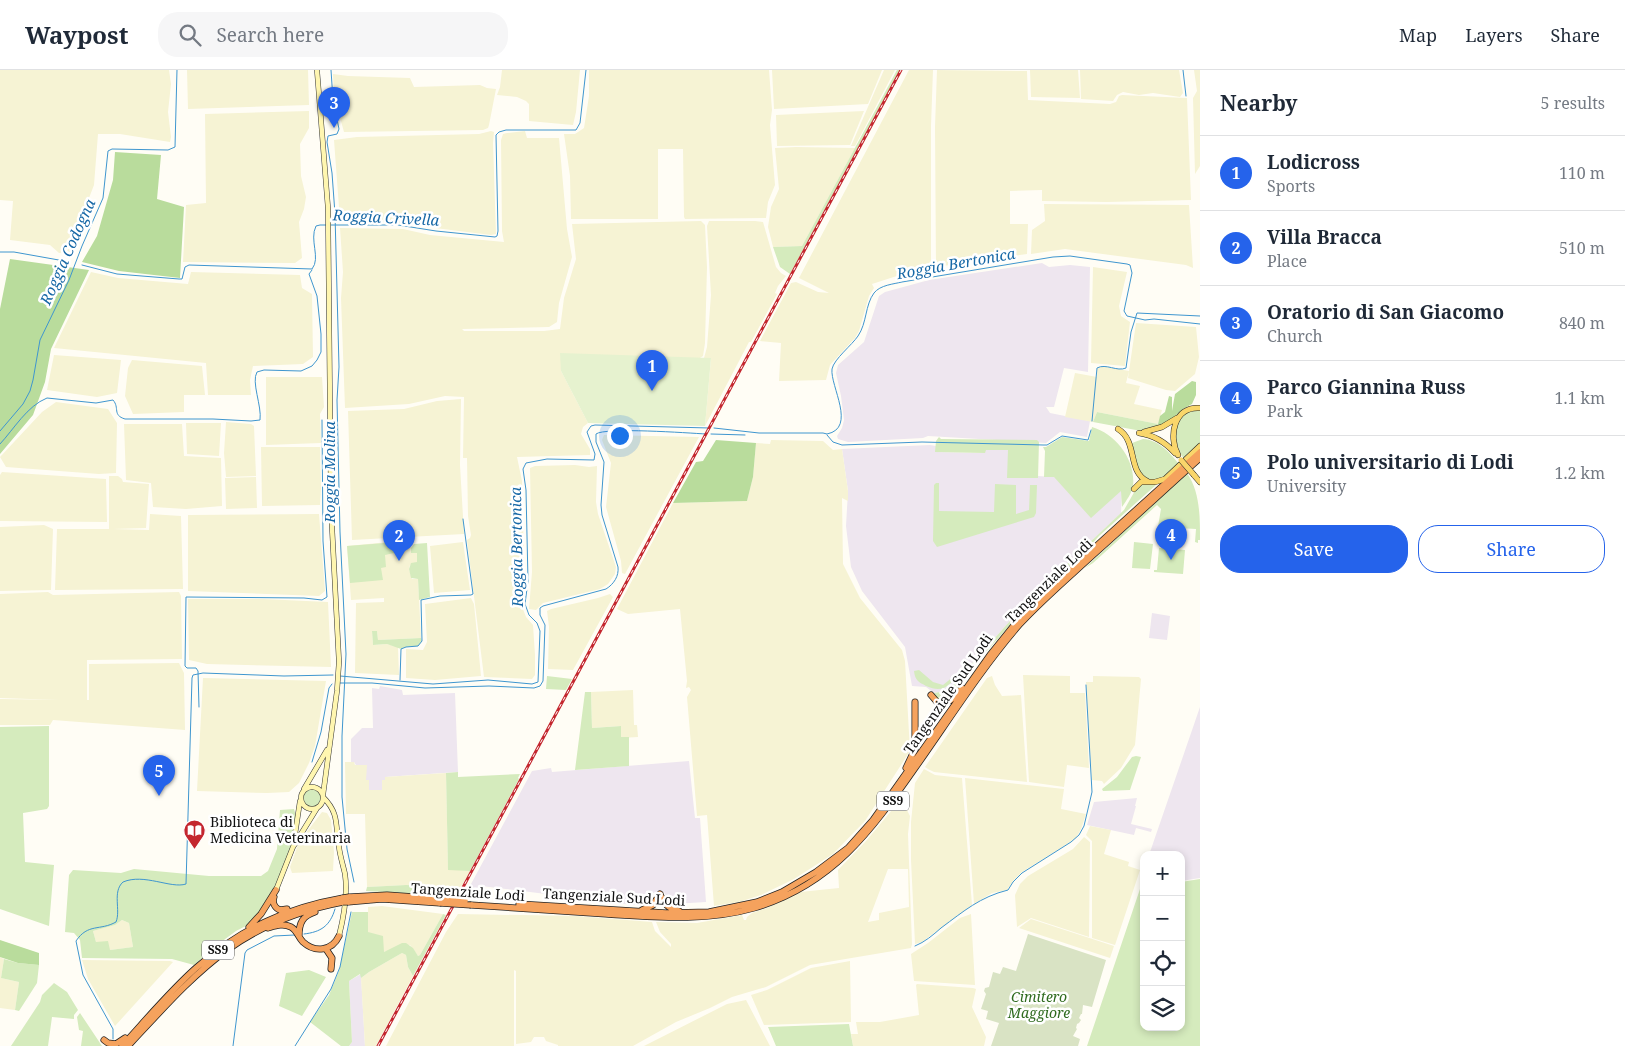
<!DOCTYPE html>
<meta charset="utf-8">
<style>
:root{--surface:#fff;--page:#f6f6f7;--text:#1f2937;--muted:#747a83;--line:#e0e1e3;--accent:#2563eb}
body{margin:0;font-family:"Noto Serif",serif;background:var(--page);color:var(--text)}
.controls{position:absolute;right:15px;bottom:15px;display:grid;overflow:hidden;border-radius:10px;box-shadow:0 2px 8px #0003}
.controls button{width:45px;height:45px;display:grid;place-items:center;padding:0;border:0;border-bottom:1px solid var(--line);background:var(--surface);color:var(--text);font:25px sans-serif}
.you{position:absolute;left:619px;top:365px;width:18px;height:18px;margin:-12px;border:4px solid #fff;border-radius:50%;background:#1a73e8;box-shadow:0 0 0 8px #1a73e833}
.badge{display:grid;place-items:center;width:32px;height:32px;border-radius:50%;background:var(--accent);color:#fff;font-size:16px;font-weight:700}
.pin{position:absolute;translate:-50% -41px;filter:drop-shadow(0 1px 2px #0008)}
.pin::after{content:'';position:absolute;top:26px;width:18px;height:15px;background:inherit;clip-path:polygon(0 0,100% 0,50% 100%)}
.list{margin:0;padding:0;list-style:none}
h2{display:flex;justify-content:space-between;align-items:center;height:65px;margin:0;padding:0 20px;font-size:21px}
h2 small{font-size:16px;font-weight:400;color:var(--muted)}
.list li{display:grid;grid-template-columns:32px 1fr auto;gap:15px;align-items:center;box-sizing:border-box;height:75px;padding:0 20px;border-top:1px solid var(--line)}
.list b{display:block;font-size:19px;white-space:nowrap}
.list p{margin:0;font-size:16px;white-space:nowrap;color:var(--muted)}
.list em{font-size:16px;font-style:normal;color:var(--muted)}
.actions{display:flex;gap:10px;padding:15px 20px}
.actions a{flex:1;padding:11px 0;border:1px solid var(--accent);border-radius:20px;text-align:center;font-size:18px;color:var(--accent)}
.actions .main{background:var(--accent);color:#fff}
.icon{flex:none;width:28px;height:28px;fill:none;stroke:currentColor;stroke-width:2;stroke-linecap:round;stroke-linejoin:round}
.map{position:relative;flex:none;width:1200px;height:976px;overflow:hidden}
header{display:flex;align-items:center;gap:30px;box-sizing:border-box;height:70px;padding:0 25px;background:var(--surface);border-bottom:1px solid var(--line)}
header strong{font-size:24px}
nav{display:flex;gap:28px;margin-inline-start:auto;font-size:18px}
.search{width:350px;height:45px;background:var(--page);display:flex;align-items:center;gap:12px;box-sizing:border-box;padding:0 18px;border-radius:20px;color:var(--muted);font-size:19px}
main{display:flex}
aside{flex:1;background:var(--surface)}
.map>svg:first-child{display:block}
.industrial{fill:#eee6ef}
.farmland{fill:#f6f3d4;fill-rule:evenodd}
.green{fill:#d5ebbd;fill-rule:evenodd}
.forest{fill:#b9dc9c}
.cemetery{fill:#d9e3c4}
.pitch{fill:#e6f2cf}
.lines{fill:none;stroke-linecap:round;stroke-linejoin:round}
.stream{stroke:#3f96cf;stroke-width:1}
.secondary-casing{stroke:#333;stroke-width:5.5}
.primary-casing{stroke:#222;stroke-width:6}
.highway-casing{stroke:#222;stroke-width:7}
.secondary{stroke:#fff6b0;stroke-width:4.5}
.primary{stroke:#f9d66b;stroke-width:5}
.highway{stroke:#f5a25d;stroke-width:5.5}
.rail-casing{stroke:#c4262e;stroke-width:3}
.rail{stroke:#fff;stroke-width:1;stroke-dasharray:4;stroke-linecap:butt}
.primary-bridge-casing{stroke:#222;stroke-width:6;stroke-linecap:butt}
.highway-bridge-casing{stroke:#222;stroke-width:7;stroke-linecap:butt}
.primary-bridge{stroke:#f9d66b;stroke-width:5}
.highway-bridge{stroke:#f5a25d;stroke-width:5.5}
.labels{text-anchor:middle;stroke-width:5;stroke-linejoin:round;paint-order:stroke}
.shield{fill:#fff;stroke:#585858;stroke-width:1}
.shield-label{font-size:12px;font-weight:bold;fill:#111}
.street-label{font-size:14px;fill:#111;stroke:#fff}
.poi-label{font-size:14px;fill:#111;stroke:#fff;text-anchor:start}
.park-label{font-size:14px;font-style:italic;fill:#2f6b1f;stroke:#fff}
.water-label{font-size:15px;font-style:italic;fill:#1768a6;stroke:#fff}
</style>
<header>
<strong>Waypost</strong>
<div class="search"><svg class="icon" aria-label="search" viewBox="0 0 24 24"><circle cx="10" cy="10" r="6"/><path d="M15 15l6 6"/></svg>Search here</div>
<nav><a>Map</a><a>Layers</a><a>Share</a></nav>
</header>
<main>
<div class="map">
<svg width="1200" height="976" viewBox="0 0 1200 976">
<rect width="100%" height="100%" fill="#fffdf5"/>
<!-- industrial -->
<path class="industrial" d="M1042,193L1049,197L1070,195L1090,197L1088,302L1064,298L1054,337H1046L1050,343L1090,351L1087,367L1060,362L1046,373L928,366L923,368L848,372L838,369L837,366L842,358L844,350L841,326L836,303L838,295L864,272L879,226L885,222L929,210Z
M930,375L936,376V382L985,383V380H1008L1038,408V406L1054,407L1122,421L1121,443L1025,534L953,615L946,621L934,623L926,617L912,616L905,577L862,521L851,497L846,456L848,421L842,379Z
M1152,543L1170,546L1167,570L1149,568Z
M380,616L402,620L403,625L455,623L458,702L385,707V710H382V720H369V711L366,710L354,692H351V669L362,658H373L372,618L379,619Z
M1200,637V808L1181,811V785H1149Z
M689,691L695,748H700L706,832L673,834L668,830L664,822L653,823L646,831L634,835L481,816L470,828L464,827L532,701L551,698L552,702Z
M1137,728L1135,736H1136L1131,754L1152,759L1151,762L1136,758L1134,765L1087,755L1094,732Z
M361,904L365,976H349L352,972L349,911Z"/>
<!-- farmland -->
<path class="farmland" d="M0,0H169L171,14L168,42L171,67L170,72L120,64H98L94,115L74,167L71,182L59,183L50,175L10,170L13,131L0,130Z
M187,0H308L309,35L188,39Z
M502,0H580L576,42L573,55L529,51V34L526,31L517,27L497,25L500,17Z
M589,0H769L772,40L770,55L775,115L768,132L766,148L685,149L684,147L683,79H658V149H571L570,106L564,64H575L584,58L589,26Z
M772,0H882L868,34L774,39Z
M884,0H895L855,76H851Z
M909,0H933L931,56V199L906,203L872,214L874,218L869,226L859,261L855,268L830,295L826,310L779,311L781,273L760,271L791,213L796,212L818,222L829,223L799,208Z
M937,0L1027,1L1028,30L1110,34L1116,32L1119,26L1122,25L1187,28L1191,130L1107,132L1042,131V120L1010,121V154H1028L1027,184L936,197L935,57Z
M1030,0H1078L1080,28L1031,27Z
M1080,0H1179L1183,23L1180,27L1153,23L1139,25L1123,22L1117,25L1113,31L1081,29Z
M1194,0H1200V96L1195,104L1193,28L1197,21Z
M333,4L348,6L410,8L414,17L480,15L487,18L496,19L489,55L488,58L483,60L344,62L334,26Z
M309,41V58L300,74L301,106L306,127L304,139L299,152L302,188L295,193L183,192L186,135L206,133L205,44Z
M864,41L850,75L777,76L776,45Z
M491,61L494,62L493,73L496,164L491,165L435,158L413,153L340,151L334,70L357,67L479,64Z
M525,61L527,68H559L567,159L572,187L559,233L557,252L549,257L462,259L464,261H544L560,259L564,228L576,189L572,154L701,151L705,155L707,197L705,273L703,286L700,288L561,301L588,353L583,357L581,364L590,379V385L517,387L522,411L524,491L521,534L526,547L533,555L535,585V605L532,609L484,607L467,470L470,468L471,465L468,446L467,388H463L464,327L445,326L409,334L345,338L341,228L343,202L340,158L403,159L430,165L504,172L502,161L501,70L503,64L507,63Z
M796,77L855,78L802,176L773,177L768,157L771,137L779,119L775,78Z
M1044,134L1189,135L1193,198L1186,195L1065,179L1031,184L1032,160L1045,151Z
M709,151H755L763,152L776,197L781,203L786,206L778,216L775,223L777,224L751,272H749L705,356L711,288H704L707,277L711,225L707,156Z
M1093,197L1127,202L1119,236L1121,246L1130,252L1125,296L1091,293Z
M91,202L118,208L188,214L191,202L300,205L302,218L312,224L313,287L303,294L253,296L250,310L251,325H208L206,293L54,278Z
M1136,253L1196,257L1199,287L1195,304L1175,321L1166,320L1128,308Z
M54,285L121,290L117,323L97,327L47,320Z
M132,290L202,296L205,325H184V342L133,344L125,326L128,298Z
M1102,296L1129,301L1126,313L1140,316L1134,334L1162,340L1158,354L1097,342L1093,352L1065,347L1075,303L1097,307V299Z
M266,307H322L324,337L320,344L321,373L266,375Z
M461,329L460,395L464,464L352,470L348,341L404,339L437,331Z
M56,332L108,339L117,353L116,403L99,404L6,397L0,387L42,342Z
M226,352L251,354L254,356L256,406L226,407L224,383Z
M186,353H221L219,386L187,384Z
M124,354H182L184,386L221,388L222,436L186,439L153,437L151,413L126,410Z
M604,365L699,367L625,504L622,503L621,491L606,437L611,393L602,370Z
M771,370L823,371L833,380L842,379L848,421V431L842,428L843,494L860,528L902,580L905,591L910,681L865,751L833,784L794,809L761,825L739,832L714,836L707,745L697,746L687,627L691,620L689,617L686,618L687,611L680,539L628,544L617,539L673,433L747,431L753,407L756,373L770,374Z
M261,377H320L321,418L320,435L262,436Z
M575,395L589,397L597,396L596,432L598,444L616,497L615,504L608,514L600,519L543,533L536,540L529,539L532,502L530,398L535,396Z
M2,402L106,409L107,452L0,451V405Z
M109,406H118L122,409L123,412L149,414L146,458L113,459L149,460L150,444L181,446L183,519L55,520L57,459H109Z
M256,407L257,438L226,439L225,408Z
M319,444L325,521L319,526L188,521V445Z
M44,455L53,459L51,520L0,521V457Z
M410,470L411,483H417V493L410,495L409,499L412,509H418L421,568L378,570L377,561H372L373,575L387,574L398,577L399,605L355,603L356,533L384,532V528L351,530L347,476Z
M463,472L470,520L434,523L430,476Z
M48,522L53,525L179,522L181,526L182,589L87,590V630H89V594L179,593L184,603L185,660L53,650L50,655H0V629L60,630L0,628V524Z
M610,524L613,527L573,600L548,599L549,557L547,541L551,539L598,528Z
M471,528L474,534L481,606L435,610L406,608V579L423,580L427,572L425,534Z
M188,529H263L328,532L331,597L207,594L189,590Z
M1023,605L1070,606V623H1085L1089,698L1067,695L1064,717L1029,712Z
M992,606L995,615L1002,626L1021,625L1027,712L934,702L928,699L925,697L987,608Z
M1093,606L1139,607L1141,609L1135,675L1121,698L1104,714L1102,711L1092,710L1086,612H1093Z
M203,608L326,611L315,676L309,693L299,713L289,722L267,723L197,721Z
M633,620L634,655H637L638,667L621,668L620,656L592,658L591,622Z
M345,692H354L355,695H367L366,710H369V720H382V710H385V707L446,703L448,799L470,801L461,817L406,815L367,817L365,744H346Z
M924,699L935,705L962,708L972,835L922,872L915,874L911,790V752L915,713Z
M965,708L1064,719L1061,739L1086,744L1081,759L1076,768L1064,776L1022,802L1013,811L1007,820L992,823L974,834Z
M900,735L907,740L910,746L908,764L912,874L911,878L810,895L766,917L732,927L710,938L676,952L633,976H558V975L546,971L544,967H534L531,972L516,974V901L514,900V976H386L446,862L458,844L576,846L652,852L655,861L671,877V874L660,862L656,852L697,853L742,845L744,850H746L747,847L752,843L767,838L800,822L839,818L838,800L866,771L892,740ZM888,799H908L909,837L879,843V850L868,852Z
M322,742L327,743L331,750L334,782L333,801L292,803L290,797L299,772Z
M1090,756L1111,760L1104,784L1129,792L1128,796L1140,800L1115,875L1092,868V771L1086,765Z
M1084,767L1090,772L1089,867L1031,848L1017,857L1015,825L1020,814L1028,806L1073,779Z
M382,836L443,844L420,885L418,886L410,875L384,882L368,862V837Z
M971,844L975,915L914,911L911,884L928,873L960,848Z
M1031,849L1114,876L1110,888L1019,858Z
M122,850L129,853L133,877L110,880L96,872L93,861L115,855Z
M402,883L406,885L408,897L413,906L376,976H365L361,908L369,902Z
M0,887L4,889L1,908L19,912L15,940L0,938Z
M82,890L170,891L173,892L115,956L88,909Z
M850,891L851,952L764,955L751,925L767,920L811,898Z
M917,914L973,918L976,919L972,937L986,967L984,976H853L851,964H858L856,952H880L919,945L916,915Z
M746,930L770,976H644L727,934Z"/>
<!-- green -->
<path class="green" d="M897,0H900L790,204L780,197L773,177L802,176Z
M1192,341H1200V374L1184,389C1173,374 1171,347 1192,341Z
M1097,342L1158,354H1166L1143,360H1136L1093,352Z
M1092,357C1116,364 1136,390 1133,416C1132,423 1126,431 1122,437L1121,421L1091,448L1054,407H1044L1045,381L1043,377H1046L1062,367L1089,371Z
M939,367L941,369L1037,370L1039,372L1038,408H1007L1008,380H986L985,383L935,382L936,371Z
M1143,369C1159,370 1169,382 1179,394C1174,398 1166,407 1160,409C1138,416 1135,388 1132,373Z
M1187,403C1200,422 1200,446 1200,470H1198V473L1195,472L1196,459L1161,457L1159,469L1156,468L1161,439L1157,435L1093,493L1085,498Z
M936,413H939V441L994,442L995,414L1016,415V444L1029,440L1030,415H1037L1036,443L1034,447L937,477L933,471L934,415Z
M1141,414L1156,415L1099,466L1082,485L1027,536L985,583L953,627L939,631L935,627L934,623L946,621L953,615L1025,534L1124,440L1136,419Z
M398,472L399,482L385,485L386,497L381,498L383,510L350,513L347,476Z
M1134,472L1153,474L1150,499L1132,498Z
M427,473L430,527L419,530L418,509L411,508L409,499L411,493L417,492V483H411V478L414,474Z
M1159,478L1185,480L1183,504L1154,502V500H1157Z
M372,561H377L378,570L421,568L422,571L418,576L406,577L401,579L387,574L373,575Z
M919,600L933,612L943,615L959,602L958,600L961,602C949,615 944,624 926,616C919,612 915,611 914,601Z
M547,606L572,609L566,620L546,619Z
M585,622H591L592,658L621,656V667H629V696L575,700Z
M49,656V736L47,739L23,743L25,792L54,795L49,856L0,839V657Z
M1136,686L1141,687L1130,720L1103,721L1102,719L1117,707L1132,687Z
M458,702V707L520,704L518,708L519,709L470,801L448,800L446,703Z
M303 728a9 9 0 1 1 18 0a9 9 0 1 1-18 0Z
M294,739C303,764 271,834 253,851C248,856 241,858 236,861C222,871 208,883 194,895L172,889L82,888L80,870L74,863L65,862L69,805L73,800L121,803L134,799L209,806H261L268,801L277,779L280,740ZM122,850L129,853L133,877L110,880L108,871L96,872L93,861L115,855Z
M1200,809V976H1087L1140,819L1144,818V957H1181V812Z
M406,815L461,817L456,826L366,821L367,817Z
M352,842H368V862L383,866L384,882L402,873H406L413,878L418,886L420,885L443,844L446,845L413,906L408,897L406,885L402,883L369,902L361,908L360,904L349,911L352,972L349,976H341L310,952L329,925L339,901Z
M4,889L18,893L39,895L37,913L19,941L15,940L19,912L1,908Z
M309,900L326,907L302,946L279,936L286,903Z
M54,913L67,922L78,940L74,945V949L52,947L48,976H11L40,932L42,925Z
M80,943L102,976H81L83,961L79,960L77,947Z
M849,954L853,976H776L768,957Z"/>
<!-- forest -->
<path class="forest" d="M115,82L161,85L157,129L184,137L180,208L119,201L82,192L97,166L113,110Z
M10,189L89,200L51,279L45,312L33,345L0,384V239Z
M1192,311L1196,312V325L1192,334L1183,339L1166,354H1158L1160,346L1165,342L1169,326L1172,327V341L1175,324Z
M716,370L756,373L753,407L747,431L673,433L696,392L703,391Z
M0,870L39,883V895L18,893L0,887Z"/>
<!-- cemetery -->
<path class="cemetery" d="M1028,864L1106,890L1092,937L1083,935L1082,944H1081L1079,948L1081,950L1079,953L1077,954L1076,958L1077,959L1073,966L1080,969L1078,976H991L999,953L986,949L988,941L981,939L986,924L984,921L985,918L989,917L993,902L1000,904L1003,897L1016,901Z"/>
<!-- pitch -->
<path class="pitch" d="M560,283L711,288L705,356L588,353L561,301Z"/>
<g class="lines">
<!-- stream -->
<path class="stream" d="M331,0L333,30L339,59L337,64L328,66L327,72L332,103L335,144L339,297L337,330L340,462L346,584L342,666V727L347,779L354,812
M1183,0L1186,26
M0,182H14L70,192
M82,195L117,204L179,209H182L185,197L189,195L312,199C321,188 309,170 316,156L320,155H398L436,161L495,167L497,166L498,161L496,65L499,62L506,60H576L580,53L586,0
M1092,351L1097,298C1106,293 1117,302 1126,298L1131,262L1137,243L1200,246
M714,358L759,363H823L827,364C857,358 830,316 832,299C834,289 852,275 858,266C867,253 865,235 874,223C880,215 894,214 902,212L1053,187L1070,186L1127,194L1130,195L1132,203L1124,241L1127,246L1145,250L1154,249L1200,254
M0,361L23,334L30,321L33,310L40,270L69,210L82,176L103,128L108,81L112,79L168,80L175,77L177,0
M711,364L745,365
M827,365L833,372L842,375L922,372L1043,375H1047L1062,366L1088,370L1091,360
M0,374C14,359 27,336 47,328L96,333L113,330C120,338 112,345 125,349H213L251,351L260,350C262,336 251,312 257,302L264,300L301,301L312,296L317,290L321,282V264L317,226L309,204L312,200
M340,606L433,614L488,610L532,614L538,612L540,561L537,553L529,545L525,534L528,511L526,420L523,399L526,393L547,389L594,390L595,384L587,362L591,356L595,355L709,358
M400,610L401,579L406,577L418,576L422,571L421,530L440,526L471,525L473,524L463,449
M340,613H372L425,618L489,616L534,618L540,616L543,611L545,555L540,545V538L543,536L606,519C614,514 619,506 618,497L602,445L601,435L604,392L596,372V364C605,357 688,363 706,364
M199,637L198,601L196,598H187L185,596L186,527L304,528L322,530L327,527L323,471L322,350
M312,692L321,662L329,618L332,614
M304,864C321,862 330,856 335,839
M915,876C925,872 933,865 941,858C964,841 980,827 1008,820L1013,812L1022,803L1071,772L1079,765L1084,756L1092,722L1086,615
M113,969V959L83,905L76,871C88,853 100,861 116,852C121,840 112,822 123,812C144,803 171,819 186,814L192,608L193,605L203,603L284,606L333,605
M233,976L245,883L247,880L274,866L295,865
M295,976L331,919L340,897L351,842"/>
<defs>
<path id="secondary" d="M317,0L328,138L331,438L339,592L337,621L323,725
M301 728a11 11 0 1 1 22 0a11 11 0 1 1-22 0Z
M304,719L327,680
M323,727C340,744 335,756 339,777C340,786 343,795 345,804C348,825 344,846 339,866
M294,771L300,731
M276,820L293,777L317,738"/>
<path id="primary" d="M1118,359C1138,371 1127,401 1147,411
M1144,362L1162,357L1177,348
M1139,363C1153,365 1166,373 1175,383
M1178,385C1168,366 1174,336 1200,338
M1194,405L1200,412
M1134,419L1141,412H1155L1165,409L1200,376"/>
<path id="highway" d="M931,625L937,632C949,635 955,627 962,618
M906,698L915,679V632
M660,824C663,834 669,839 679,841
M274,827C272,833 275,838 280,840L287,839
M349,827L387,825L443,829
M348,832L382,829L440,833
M519,834L666,843L709,842L757,832L782,822L816,802L848,778L873,750L990,585L1020,548L1049,519L1200,382
M471,835C516,838 561,841 606,844C656,847 705,852 754,838C832,815 871,761 915,698C949,650 981,599 1019,555C1042,530 1068,508 1093,485C1129,453 1164,420 1200,388
M642,840L653,835L660,824
M249,857L261,844L276,820
M268,858C275,856 283,853 291,857C297,860 298,867 303,872C315,883 332,881 339,866
M299,866C299,852 303,846 315,842
M326,879L332,888L331,899
M104,970L108,973L116,974L125,968
M122,976C145,951 171,920 196,898C240,859 286,838 343,828
M128,976C197,902 238,852 343,832"/>
</defs>
<!-- secondary casing -->
<use href="#secondary" class="secondary-casing"/>
<!-- primary casing -->
<use href="#primary" class="primary-casing"/>
<!-- highway casing -->
<use href="#highway" class="highway-casing"/>
<!-- secondary -->
<use href="#secondary" class="secondary"/>
<!-- primary -->
<use href="#primary" class="primary"/>
<!-- highway -->
<use href="#highway" class="highway"/>
<defs>
<path id="rail" d="M378,976L901,0"/>
</defs>
<!-- rail casing -->
<use href="#rail" class="rail-casing"/>
<!-- rail -->
<use href="#rail" class="rail"/>
<defs>
<path id="primary-bridge" d="M1181,390L1194,405"/>
<path id="highway-bridge" d="M343,828L349,827
M443,829L465,831
M343,832H348
M440,833L471,835"/>
</defs>
<!-- primary-bridge casing -->
<use href="#primary-bridge" class="primary-bridge-casing"/>
<!-- highway-bridge casing -->
<use href="#highway-bridge" class="highway-bridge-casing"/>
<!-- primary-bridge -->
<use href="#primary-bridge" class="primary-bridge"/>
<!-- highway-bridge -->
<use href="#highway-bridge" class="highway-bridge"/>
</g>
<!-- icons -->
<defs>
<symbol id="library-pin" viewBox="-11 -11 22 30"><path d="M0 17L-7.5 6A9.5 9.5 0 1 1 7.5 6Z" fill="#c4262e" stroke="#fff"/><path d="M-6-4Q-3-5.5-.7-3.5V5Q-3 3-6 4ZM6-4Q3-5.5 .7-3.5V5Q3 3 6 4Z" fill="#fff"/></symbol>
</defs>
<g fill-rule="evenodd">
<use href="#library-pin" x="182" y="748" width="25" height="34"/>
</g>
<g class="labels">
<!-- shield labels -->
<g class="shield">
<rect x="877" y="721.5" width="32" height="19" rx="4"/>
<rect x="202" y="870.5" width="32" height="19" rx="4"/>
</g>
<g class="shield-label">
<text x="893" y="735">SS9</text>
<text x="218" y="884">SS9</text>
</g>
<!-- street labels -->
<g class="street-label">
<text transform="translate(1049 511) rotate(-44)" y="5">Tangenziale Lodi</text>
<text transform="translate(948 624) rotate(-55)" y="5">Tangenziale Sud Lodi</text>
<text transform="translate(468 822) rotate(4)" y="5">Tangenziale Lodi</text>
<text transform="translate(614 827) rotate(3)" y="5">Tangenziale Sud Lodi</text>
</g>
<!-- poi labels -->
<g class="poi-label">
<text x="210" y="757">Biblioteca di<tspan x="210" dy="16">Medicina Veterinaria</tspan></text>
</g>
<!-- park labels -->
<g class="park-label">
<text x="1039" y="932">Cimitero<tspan x="1039" dy="16">Maggiore</tspan></text>
</g>
<!-- water labels -->
<g class="water-label">
<text transform="translate(386 148) rotate(3)" y="5">Roggia Crivella</text>
<text transform="translate(68 182) rotate(-66)" y="5">Roggia Codogna</text>
<text transform="translate(956 194) rotate(-10)" y="5">Roggia Bertonica</text>
<text transform="translate(330 402) rotate(-90)" y="5">Roggia Molina</text>
<text transform="translate(517 477) rotate(-91)" y="5">Roggia Bertonica</text>
</g>
</g>
</svg>
<div class="controls">
<button>+</button>
<button>−</button>
<button><svg class="icon" aria-label="locate" viewBox="0 0 24 24"><circle cx="12" cy="12" r="6"/><path d="M12 2v4M12 18v4M2 12h4M18 12h4"/></svg></button>
<button><svg class="icon" aria-label="layers" viewBox="0 0 24 24"><path d="M12 4l9 5-9 5-9-5zM3 14l9 5 9-5"/></svg></button>
</div>
<div class="you"></div>
<div class="pin badge" style="left:652px;top:321px">1</div>
<div class="pin badge" style="left:399px;top:491px">2</div>
<div class="pin badge" style="left:334px;top:58px">3</div>
<div class="pin badge" style="left:1171px;top:490px">4</div>
<div class="pin badge" style="left:159px;top:726px">5</div>
</div>
<aside>
<h2>Nearby<small>5 results</small></h2>
<ul class="list">
<li><span class="badge">1</span><div><b>Lodicross</b><p>Sports</p></div><em>110 m</em></li>
<li><span class="badge">2</span><div><b>Villa Bracca</b><p>Place</p></div><em>510 m</em></li>
<li><span class="badge">3</span><div><b>Oratorio di San Giacomo</b><p>Church</p></div><em>840 m</em></li>
<li><span class="badge">4</span><div><b>Parco Giannina Russ</b><p>Park</p></div><em>1.1 km</em></li>
<li><span class="badge">5</span><div><b>Polo universitario di Lodi</b><p>University</p></div><em>1.2 km</em></li>
</ul>
<div class="actions"><a class="main">Save</a><a>Share</a></div>
</aside>
</main>
